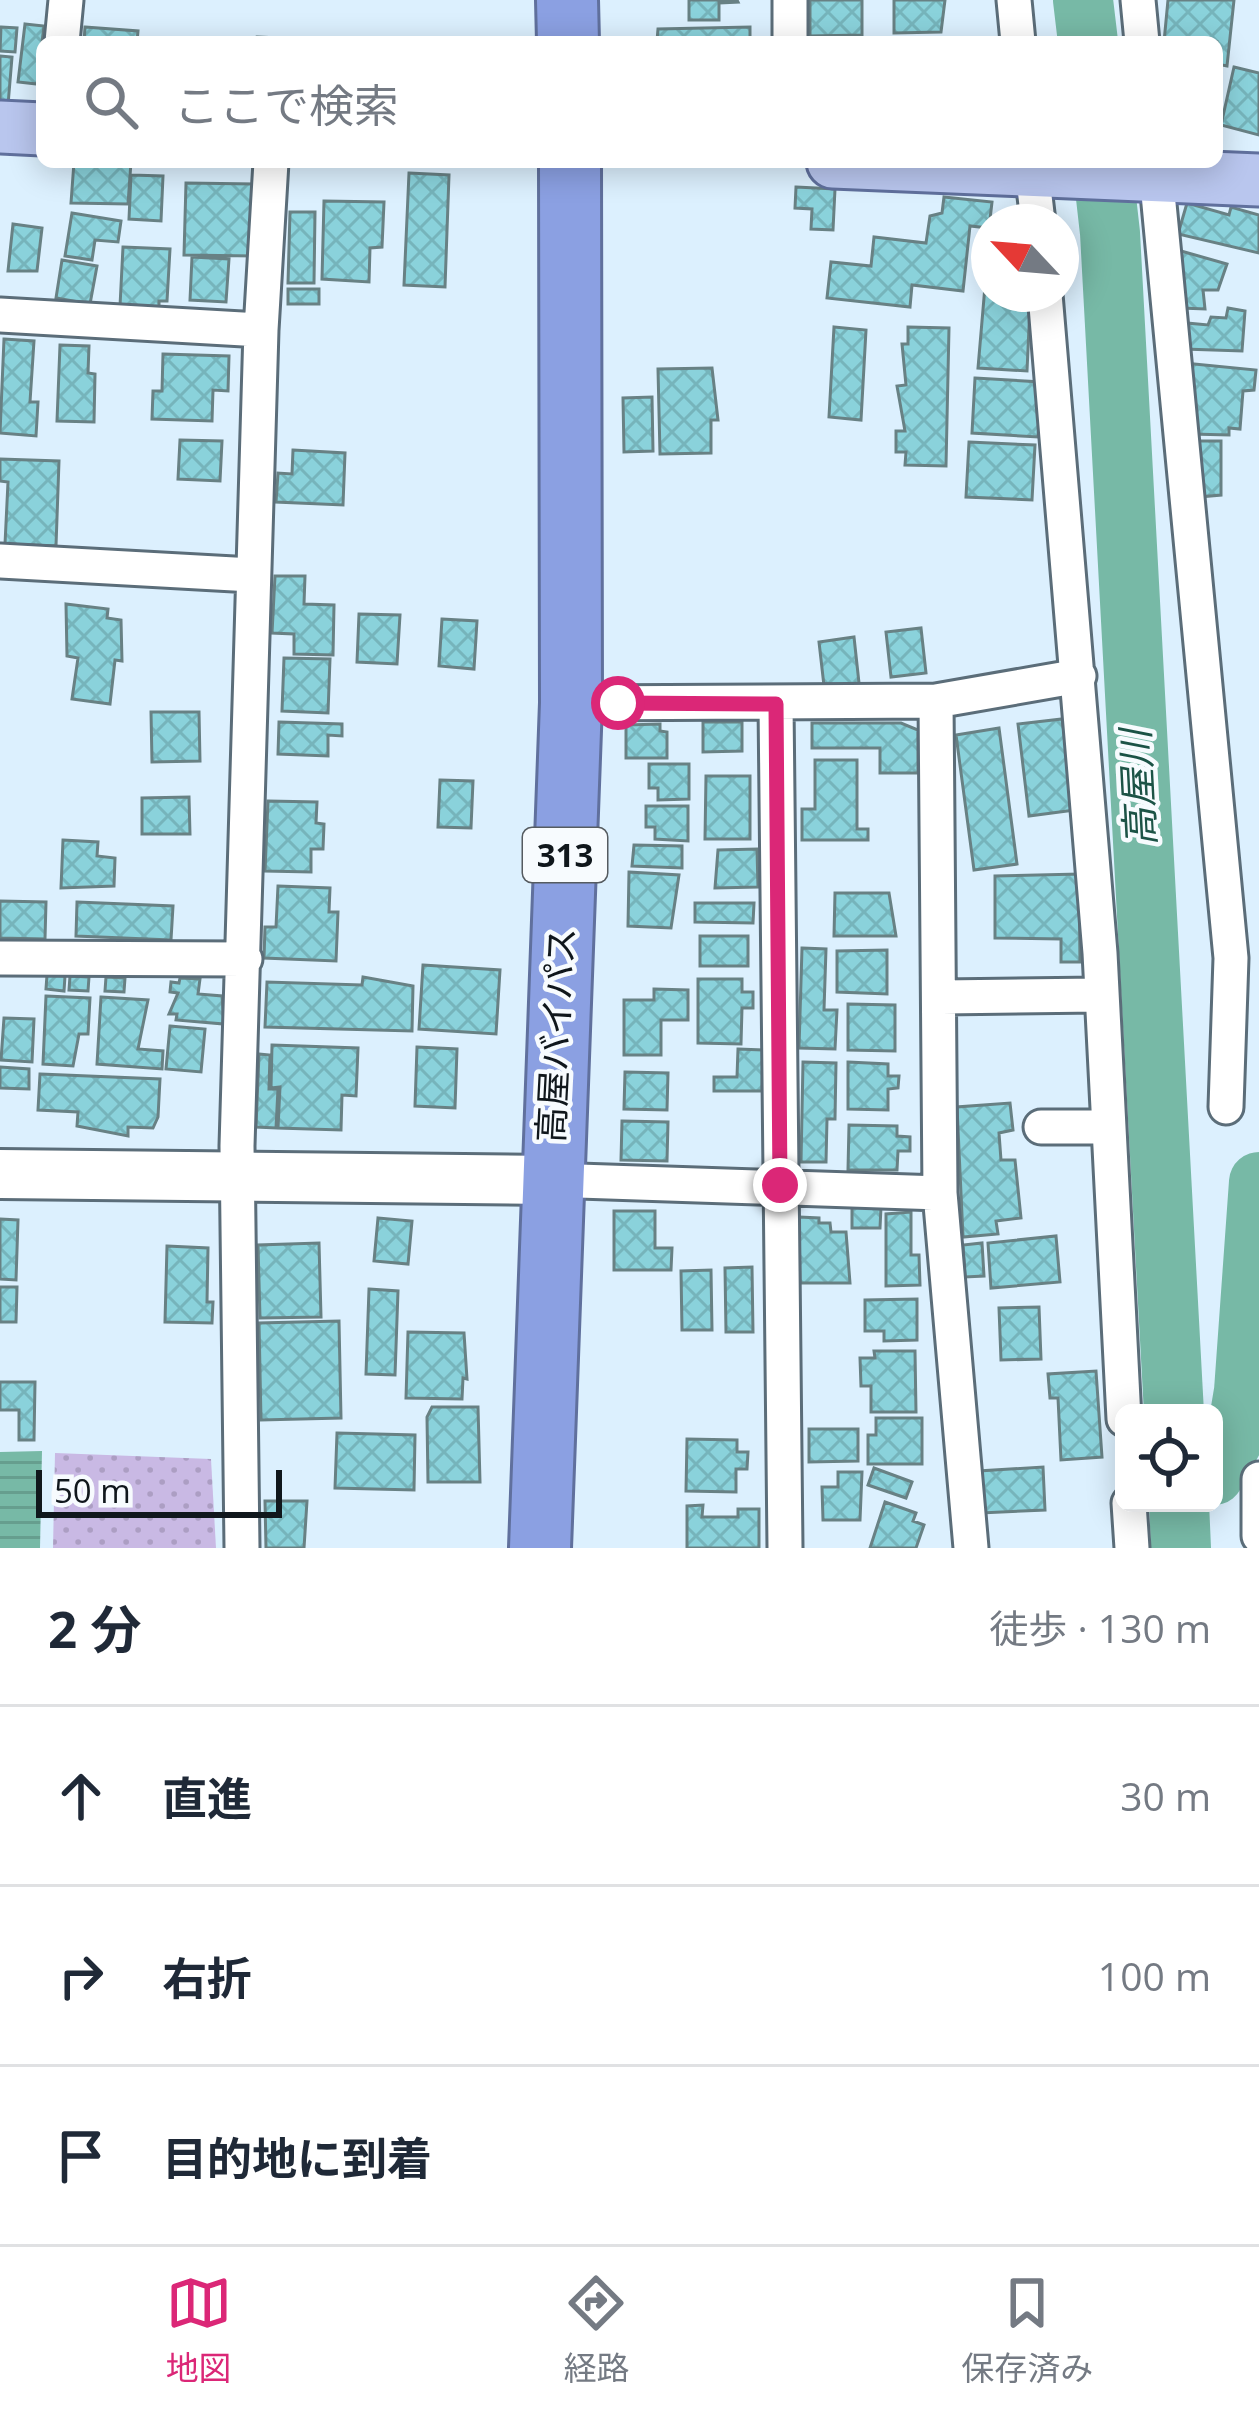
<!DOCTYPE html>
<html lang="ja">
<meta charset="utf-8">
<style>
:root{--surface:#fff;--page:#f2f2f3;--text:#1f2937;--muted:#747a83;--line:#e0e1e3;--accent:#db2777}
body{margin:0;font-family:"Open Sans","Noto Sans JP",sans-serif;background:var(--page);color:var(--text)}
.controls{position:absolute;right:36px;bottom:36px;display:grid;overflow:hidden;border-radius:18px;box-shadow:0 6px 30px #0003}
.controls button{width:108px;height:108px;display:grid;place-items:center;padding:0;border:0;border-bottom:3px solid var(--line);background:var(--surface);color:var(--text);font:60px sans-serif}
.compass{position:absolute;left:971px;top:204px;width:108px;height:108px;border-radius:50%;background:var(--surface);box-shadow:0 6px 30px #0003;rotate:296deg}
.scale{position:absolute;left:36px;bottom:30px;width:246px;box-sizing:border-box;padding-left:12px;border:6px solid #10171c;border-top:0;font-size:33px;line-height:42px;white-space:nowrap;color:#10171c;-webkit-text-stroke:9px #f7fbfe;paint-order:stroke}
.stop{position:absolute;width:36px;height:36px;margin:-27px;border:9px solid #db2777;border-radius:50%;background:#fff}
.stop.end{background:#db2777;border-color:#fff;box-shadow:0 3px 12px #0008}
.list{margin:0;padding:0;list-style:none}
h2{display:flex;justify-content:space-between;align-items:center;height:156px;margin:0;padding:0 48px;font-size:51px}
h2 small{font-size:39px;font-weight:400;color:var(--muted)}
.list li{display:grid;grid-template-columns:78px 1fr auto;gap:36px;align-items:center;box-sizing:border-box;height:180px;padding:0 48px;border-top:3px solid var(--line)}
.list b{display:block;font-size:45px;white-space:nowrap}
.list em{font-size:39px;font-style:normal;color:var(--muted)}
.icon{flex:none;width:66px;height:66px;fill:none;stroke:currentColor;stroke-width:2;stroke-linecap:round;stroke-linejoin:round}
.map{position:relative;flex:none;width:1259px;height:1548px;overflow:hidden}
.search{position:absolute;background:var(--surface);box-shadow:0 6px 30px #0003;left:36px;right:36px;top:36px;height:132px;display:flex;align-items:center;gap:30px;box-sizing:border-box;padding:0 42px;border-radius:18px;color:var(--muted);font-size:45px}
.sheet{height:696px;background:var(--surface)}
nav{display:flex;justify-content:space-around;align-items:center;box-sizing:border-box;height:168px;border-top:3px solid var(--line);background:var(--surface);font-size:33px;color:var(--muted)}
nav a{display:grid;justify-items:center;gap:6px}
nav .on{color:var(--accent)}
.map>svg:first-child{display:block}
.park{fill:url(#park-dots)}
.water{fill:url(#water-rules)}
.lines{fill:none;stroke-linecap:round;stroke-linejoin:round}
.river{stroke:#77b9a6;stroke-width:60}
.building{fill:url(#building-cross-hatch);stroke:#688184;stroke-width:3}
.street-casing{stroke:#5b6d79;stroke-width:39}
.secondary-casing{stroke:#5b6d79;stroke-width:54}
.primary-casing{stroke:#60709d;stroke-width:57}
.highway-casing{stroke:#60709d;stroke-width:66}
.street{stroke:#fff;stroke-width:33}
.secondary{stroke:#fff;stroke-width:48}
.primary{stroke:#b9c6ee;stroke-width:51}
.highway{stroke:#8ba0e2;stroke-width:60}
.route{stroke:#db2777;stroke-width:15}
.labels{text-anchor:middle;stroke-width:9;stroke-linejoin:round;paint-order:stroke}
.shield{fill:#f7fbfe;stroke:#555b60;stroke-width:3}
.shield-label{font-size:33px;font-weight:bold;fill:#10171c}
.street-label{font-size:36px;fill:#10171c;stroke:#f7fbfe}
.water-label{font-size:39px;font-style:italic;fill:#1c5346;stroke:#f7fbfe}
</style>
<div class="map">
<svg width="1259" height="1548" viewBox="0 0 1259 1548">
<defs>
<pattern id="park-dots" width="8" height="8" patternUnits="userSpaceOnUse" patternTransform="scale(3)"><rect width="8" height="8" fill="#c9b9e4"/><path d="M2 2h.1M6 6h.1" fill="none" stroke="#ac9ec3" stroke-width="1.8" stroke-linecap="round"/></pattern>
<pattern id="water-rules" width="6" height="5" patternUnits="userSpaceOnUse" patternTransform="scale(3)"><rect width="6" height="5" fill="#77b9a6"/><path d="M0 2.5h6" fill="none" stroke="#669e8e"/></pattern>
<pattern id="building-cross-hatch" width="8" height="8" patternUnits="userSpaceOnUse" patternTransform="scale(3)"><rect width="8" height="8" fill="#8ad2db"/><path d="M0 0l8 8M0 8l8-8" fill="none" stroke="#76b4bb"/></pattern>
</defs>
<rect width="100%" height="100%" fill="#dcf0fe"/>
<!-- park -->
<path class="park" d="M55,1453L211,1459L216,1548H53Z"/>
<!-- water -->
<path class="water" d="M42,1451L40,1548H0V1452Z"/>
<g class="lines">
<!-- river -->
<path class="river" d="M1083,0L1088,42
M1102,162L1110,233L1174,1413
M1214,1475L1237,1433L1244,1391L1259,1182
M1179,1503L1181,1548"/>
</g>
<!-- building -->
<path class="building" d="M689,0H737L738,2L719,3V20H689Z
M810,0H862V35L810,36Z
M894,0H945L941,32L894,33Z
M1168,0H1234L1227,66L1217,64V42H1164Z
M25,24L44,26L37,84L18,82Z
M1,27L17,28L15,52L0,51Z
M85,27L138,31L137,42H84Z
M750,27V42L657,41L658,29Z
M257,37L327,40V42H256Z
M0,56L12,57L8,105H0Z
M1234,67L1259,73V135L1221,125Z
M74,162H131L128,204L71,203Z
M409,173L449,175L445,287L404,285Z
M131,175L163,176L161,221L129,219Z
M186,183L255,184L254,256L184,255Z
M796,187L835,189L833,230L811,229L812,209L795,208Z
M944,197L992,202L989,228L970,226L963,291L912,285L910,307L827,298L831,262L871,266L874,237L926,243L930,216L942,213Z
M324,201L384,202L382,247L370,248L369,282L322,279Z
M1187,203L1229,215L1231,207L1259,215V253L1178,234Z
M290,212H315L314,283H288Z
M72,213L121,221L118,242L95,240L92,260L65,256Z
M13,224L42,228L37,271H8Z
M123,247L170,249L167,301H159V307L120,306Z
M1174,249L1227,264L1218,290H1203L1205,309L1181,308Z
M192,257L229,259L226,302L190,300Z
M62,260L97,266L90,304L56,298Z
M985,286L989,294H1013V304L1030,306L1027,371L978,368Z
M288,289H319V304H288Z
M1228,308L1245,311L1242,351L1184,349L1186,323L1208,325L1211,317L1226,318Z
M834,327L866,330L861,420L829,417Z
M908,327L949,328L946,466L905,465L906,452H896V431H905L897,386L906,385L902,344H908Z
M4,339L34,341L30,402H38L36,436L0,433Z
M60,345L89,346L88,373L95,374L94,422L57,421Z
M163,354L229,356L228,391L213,390L212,421L152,419L153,391H162Z
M1184,363L1256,370L1254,390L1243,391L1240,429L1229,428V435L1191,434Z
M712,368L718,420H711V453L660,454L658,369Z
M975,378L1041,382L1038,437L972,433Z
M652,397L653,451L624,452L623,398Z
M180,440L222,441L220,481L178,479Z
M1197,441H1221V495L1198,497Z
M969,442L1035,445L1032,500L966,497Z
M293,450L345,453L343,505L276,502L278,473L292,474Z
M0,459L59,461L56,546L5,544L8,482L0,481Z
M275,576H305L304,604L334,605L333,655L294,654V634L272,633Z
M66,604L108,609L107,618L121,620L122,661L115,660L110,704L72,699L78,658L67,656Z
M359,614L400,615L397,664L357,662Z
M442,619L477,621L474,669L439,666Z
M921,628L926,673L891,677L886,632Z
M854,637L859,683L824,686L819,642Z
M284,658L330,659L328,713L282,711Z
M151,712H199L200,761L152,762Z
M1062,719L1075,810L1029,816L1018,724Z
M279,722L342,724V736L328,735V756L278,754Z
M703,722H742V751L703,752Z
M812,723H901L918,730V773H880V748H812Z
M660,724V731L667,732V758H626V725Z
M999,728L1017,864L974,870L956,735Z
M815,760H857V829H868V840H802V809H815Z
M649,764H689V799L658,800V788H649Z
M706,776H750V839H705Z
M440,780L473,781L471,828L438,827Z
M189,797L190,834H142V798Z
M268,801L317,802L316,823L324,824L323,849H311V872L265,871Z
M646,806H688V841L655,839V827H646Z
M63,840L98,842L97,856L115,858L114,886L61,888Z
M634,845L682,846V868L632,866Z
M757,849L758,887L715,888L718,850Z
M629,872L679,875L671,928L628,926Z
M1079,874L1080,962H1061V939L995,938V876Z
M278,886L330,888L329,912H338L336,961L264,958L265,927H276Z
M835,893H889L896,936H834Z
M0,901L46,902L45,939L0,938Z
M77,902L173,906L171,940L76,936Z
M695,903H754L753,923L695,922Z
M700,936H748V966H700Z
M802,948L826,949L824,1010H837L835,1049L799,1048Z
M887,950V994L837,992V951Z
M423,965L500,970L496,1034L419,1029Z
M47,975L65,976L64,991L46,989Z
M70,976L89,977L88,991L69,990Z
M106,977L125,978L124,992L105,991Z
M363,977L413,986L412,1031L265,1027L267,982L362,985Z
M180,978L200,979L198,994L222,996L224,1024L176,1020L177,1014H169L178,993L170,992L171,982L179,983Z
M698,979H742V992H753V1008H742L741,1044L698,1043Z
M654,989L688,990V1020H661V1055H624V1000H654Z
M46,996L90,998L88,1034H79L73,1066L43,1064Z
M101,997L148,1000L138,1049L163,1051L162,1069L97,1064Z
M848,1004L895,1005V1051L848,1050Z
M4,1018L34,1019L32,1062L1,1060Z
M170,1026L205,1029L201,1072L166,1069Z
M272,1045L358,1048L356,1096L342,1095L341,1130L278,1128L280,1087L271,1088Z
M417,1047L457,1049L455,1108L415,1106Z
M738,1049L763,1050L762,1091H714V1077H737Z
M259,1054L270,1055L269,1089H278L276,1128L256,1127Z
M803,1062L836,1063L835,1119H827L826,1162H801Z
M848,1062L888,1064V1076H899L898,1088L888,1089V1110L848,1109Z
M0,1067L29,1069V1089L0,1088Z
M625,1072L668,1073L667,1110L624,1109Z
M40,1074L160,1079L158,1117L153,1128L128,1127V1136L77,1126L78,1112L38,1110Z
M1010,1103L1013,1130L999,1133L1001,1160H1015L1021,1218L996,1221L998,1234L963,1237L957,1107Z
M622,1121L668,1122L667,1161L621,1160Z
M849,1125L897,1126V1136L910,1137V1151H898L897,1170H848Z
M852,1207H881L880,1228H852Z
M614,1211H655V1248H672L671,1270H614Z
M911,1212V1255H919L920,1285L886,1286V1214Z
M799,1217L819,1218V1223H830L831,1232H846L850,1283H800Z
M378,1218L412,1221L408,1264L374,1261Z
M0,1219L18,1220L16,1280L0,1279Z
M1056,1236L1060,1282L991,1288L988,1243Z
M319,1243L321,1317L260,1318L258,1245Z
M982,1243L984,1276L965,1277L963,1245Z
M167,1246L208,1248L207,1302H213L212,1323L165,1322Z
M752,1267L753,1332H726L725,1268Z
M711,1270L712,1330H682L681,1271Z
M0,1287H17L16,1322H0Z
M369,1289L398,1291L395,1375L366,1374Z
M917,1299V1340L884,1341V1331H865V1300Z
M1039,1307L1041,1359L1001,1360L999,1308Z
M339,1321L341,1418L261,1420L259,1323Z
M408,1332L464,1333L467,1379L463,1378L462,1399L406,1398Z
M874,1351H915L916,1412H871V1386H861L860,1358H875Z
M1096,1371L1102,1457L1061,1460L1058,1398H1050L1048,1374Z
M0,1382H35L34,1440H19V1410H0Z
M432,1407H478L480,1482H428L427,1417Z
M876,1418H922V1464H868V1435H876Z
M809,1429H858V1461L809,1462Z
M337,1433L415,1435L414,1490L335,1488Z
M687,1439L737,1440V1452H748L747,1469H736V1492L686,1491Z
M1043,1467L1045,1510L981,1513L979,1471Z
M874,1468L912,1482L906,1498L868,1485Z
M838,1472H862L860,1520H823L822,1487H838Z
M265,1501H307L304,1548H266Z
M885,1502L916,1513L913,1521L924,1525L916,1548H870Z
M703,1505L702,1517H738V1509H759V1548H687V1506Z"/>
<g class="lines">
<defs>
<path id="street" d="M790,0V42
M1014,0L1018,42
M1138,0L1142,42
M62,42L66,0
M1031,162L1038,222
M1155,162L1231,958L1226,1107
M1045,294L1100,953L1124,1419
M0,315L261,330
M0,561L252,575
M936,701L940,1193L971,1548
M571,703L936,701L1079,676
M776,704L785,1548
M0,958L245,959
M942,997L1098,995
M1041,1127H1106
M549,1180L940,1193
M1259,1479V1536
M1129,1503L1132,1548
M242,1548L237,1146L261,330L271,162"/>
<path id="secondary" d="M0,1174L549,1180"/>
<path id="primary" d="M0,127L42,129
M833,162L1259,180"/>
<path id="highway" d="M567,0L568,42
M540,1548L571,703L570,162"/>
</defs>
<!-- street casing -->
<use href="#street" class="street-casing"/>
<!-- secondary casing -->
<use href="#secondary" class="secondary-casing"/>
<!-- primary casing -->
<use href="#primary" class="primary-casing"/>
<!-- highway casing -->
<use href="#highway" class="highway-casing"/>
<!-- street -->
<use href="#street" class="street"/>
<!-- secondary -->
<use href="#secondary" class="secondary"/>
<!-- primary -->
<use href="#primary" class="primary"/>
<!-- highway -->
<use href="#highway" class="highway"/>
</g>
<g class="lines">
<!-- route -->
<path class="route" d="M618,703L776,704L780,1185"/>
</g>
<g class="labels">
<!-- shield labels -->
<rect class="shield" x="523" y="828" width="84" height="54" rx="9"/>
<g class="shield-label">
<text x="565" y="867">313</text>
</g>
<!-- street labels -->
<g class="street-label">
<text transform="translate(556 1035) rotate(-87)" y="13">高屋バイパス</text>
</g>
<!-- water labels -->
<g class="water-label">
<text transform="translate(1138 788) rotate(-93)" y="14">高屋川</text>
</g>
</g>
</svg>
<div class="controls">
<button><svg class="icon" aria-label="locate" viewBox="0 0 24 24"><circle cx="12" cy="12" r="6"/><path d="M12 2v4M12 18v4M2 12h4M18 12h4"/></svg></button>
</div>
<svg class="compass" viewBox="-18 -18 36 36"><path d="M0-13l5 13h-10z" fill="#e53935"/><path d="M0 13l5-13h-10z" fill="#747a83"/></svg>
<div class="scale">50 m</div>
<div class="stop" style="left:618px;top:703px"></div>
<div class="stop end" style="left:780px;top:1185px"></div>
<div class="search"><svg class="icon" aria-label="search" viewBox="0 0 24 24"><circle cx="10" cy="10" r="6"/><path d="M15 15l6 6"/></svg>ここで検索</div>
</div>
<section class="sheet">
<h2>2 分<small>徒歩 · 130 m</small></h2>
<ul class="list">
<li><svg class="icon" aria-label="ahead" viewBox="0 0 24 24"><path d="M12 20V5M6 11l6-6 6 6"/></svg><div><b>直進</b></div><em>30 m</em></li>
<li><svg class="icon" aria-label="right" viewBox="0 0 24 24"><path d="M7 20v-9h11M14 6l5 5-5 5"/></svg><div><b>右折</b></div><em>100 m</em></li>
<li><svg class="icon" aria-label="arrive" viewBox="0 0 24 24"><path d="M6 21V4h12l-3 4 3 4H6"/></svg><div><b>目的地に到着</b></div></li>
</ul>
</section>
<nav>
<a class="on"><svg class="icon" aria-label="map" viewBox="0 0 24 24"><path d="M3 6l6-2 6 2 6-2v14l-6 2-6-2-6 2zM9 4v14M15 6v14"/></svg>地図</a>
<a><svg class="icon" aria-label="directions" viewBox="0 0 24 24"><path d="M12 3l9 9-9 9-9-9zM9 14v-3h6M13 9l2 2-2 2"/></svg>経路</a>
<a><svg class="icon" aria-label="saved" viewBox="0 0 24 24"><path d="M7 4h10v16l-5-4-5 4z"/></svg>保存済み</a>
</nav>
